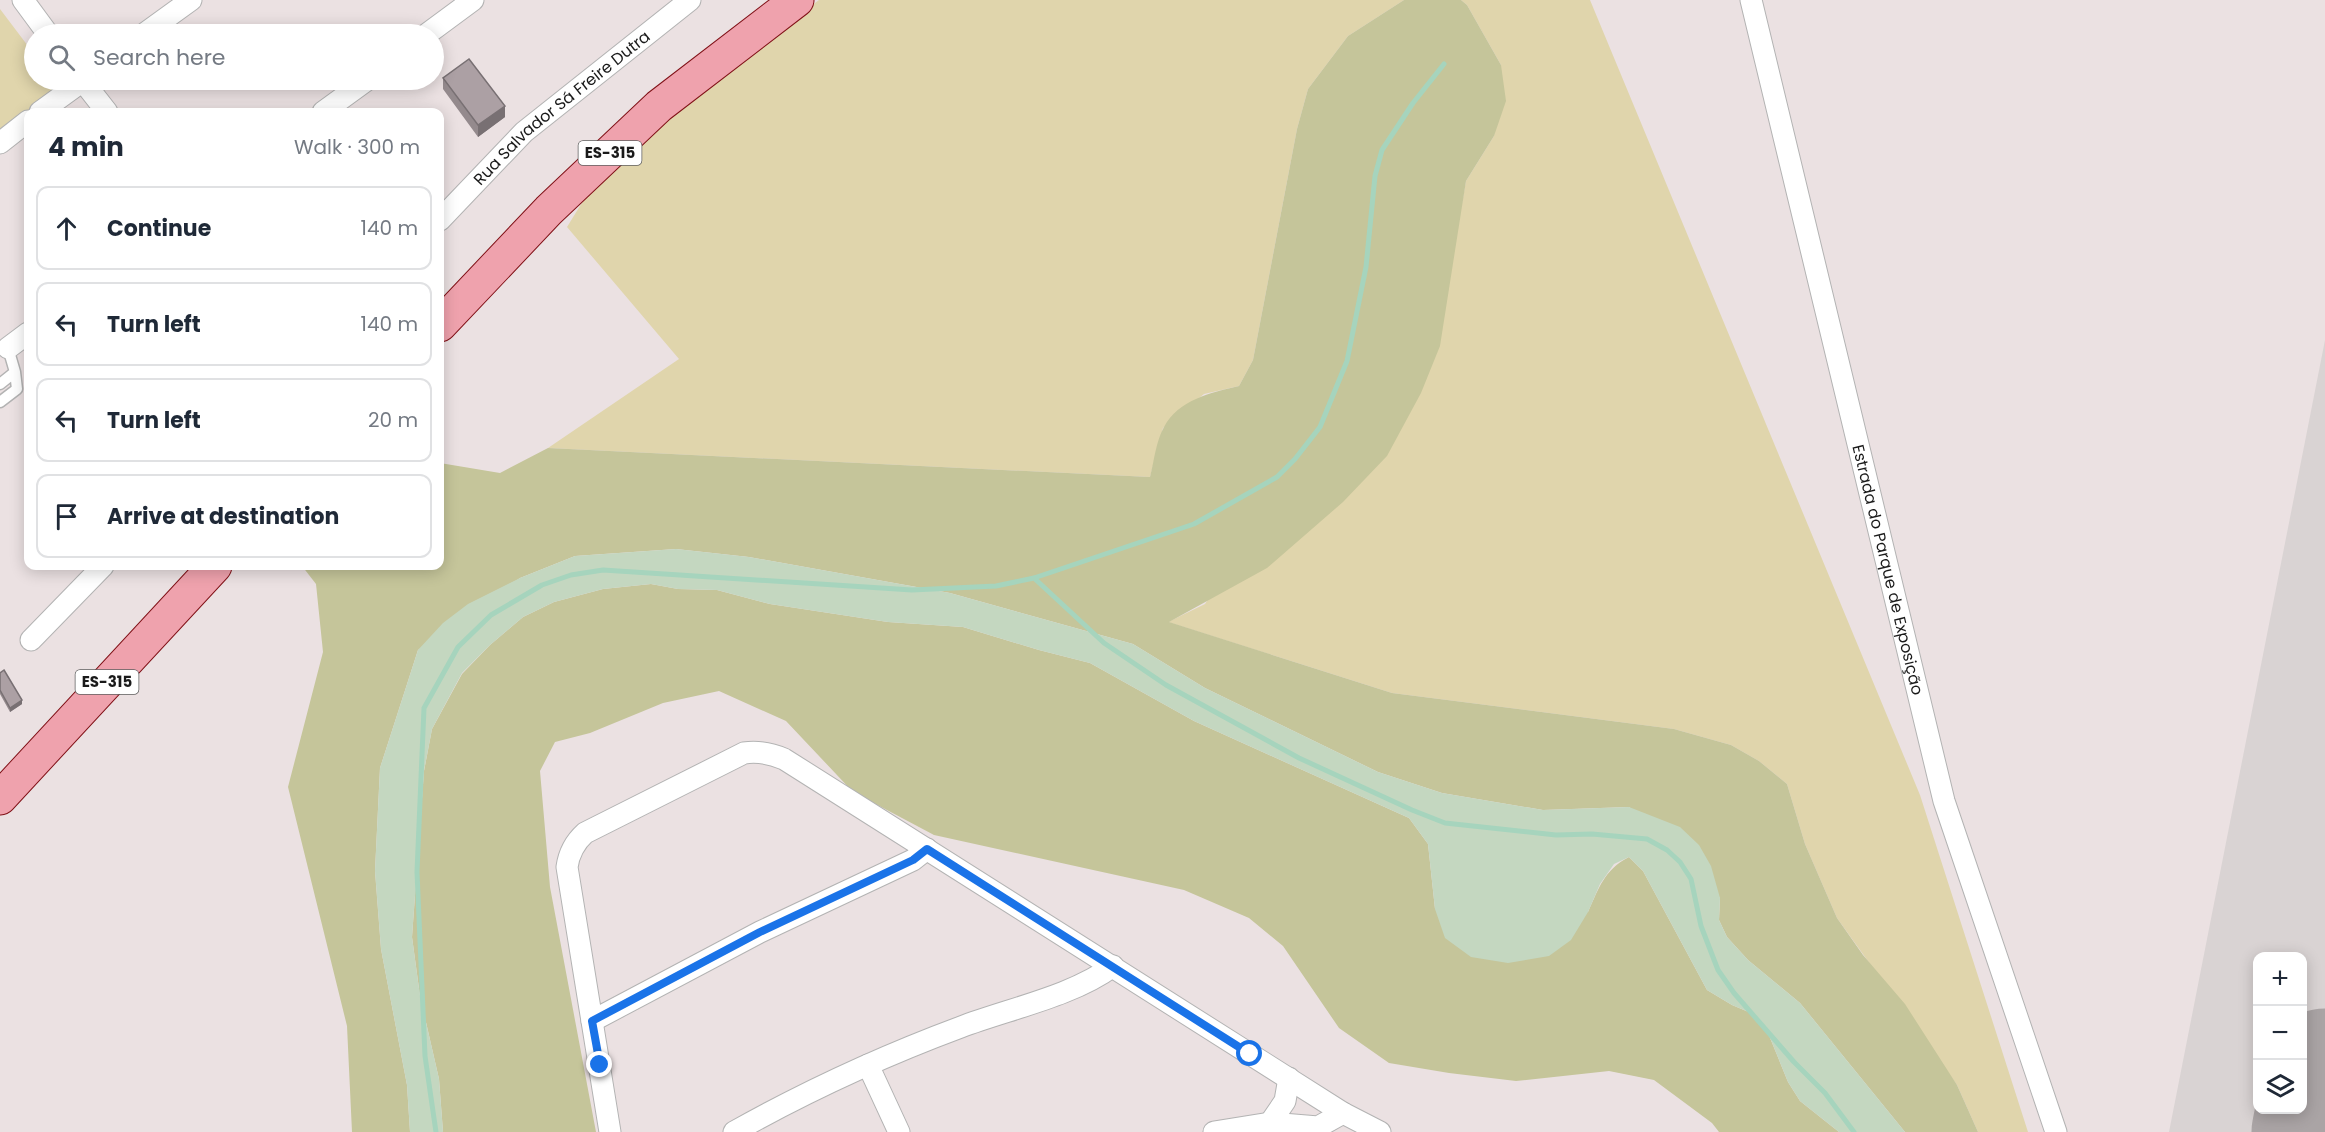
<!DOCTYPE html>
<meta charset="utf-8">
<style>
:root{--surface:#fff;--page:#f6f6f7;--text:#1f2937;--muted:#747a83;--line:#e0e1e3}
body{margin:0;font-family:Poppins,sans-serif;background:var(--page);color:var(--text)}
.controls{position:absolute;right:18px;bottom:18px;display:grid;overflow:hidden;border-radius:12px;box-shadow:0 3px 15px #0003}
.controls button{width:54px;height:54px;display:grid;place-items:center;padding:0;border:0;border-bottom:2px solid var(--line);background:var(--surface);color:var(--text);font:30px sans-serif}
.stop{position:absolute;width:18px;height:18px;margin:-14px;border:4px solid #1a73e8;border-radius:50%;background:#fff}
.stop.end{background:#1a73e8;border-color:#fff;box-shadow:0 2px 6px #0008}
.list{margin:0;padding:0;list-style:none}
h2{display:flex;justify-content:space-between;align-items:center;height:78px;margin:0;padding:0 24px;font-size:26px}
h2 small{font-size:20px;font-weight:400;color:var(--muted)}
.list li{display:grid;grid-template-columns:39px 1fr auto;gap:18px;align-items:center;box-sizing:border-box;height:84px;margin:0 12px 12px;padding:0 12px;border:2px solid var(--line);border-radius:12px}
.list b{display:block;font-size:22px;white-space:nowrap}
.list em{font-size:20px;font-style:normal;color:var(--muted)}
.icon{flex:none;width:33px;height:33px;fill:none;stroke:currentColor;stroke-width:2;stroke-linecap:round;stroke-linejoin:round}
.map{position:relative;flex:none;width:2325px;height:1132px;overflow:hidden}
.search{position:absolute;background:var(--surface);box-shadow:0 3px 15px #0003;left:24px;top:24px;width:420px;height:66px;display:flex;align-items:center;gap:15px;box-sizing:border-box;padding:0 21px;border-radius:33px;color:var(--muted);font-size:22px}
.panel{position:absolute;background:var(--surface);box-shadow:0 3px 15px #0003;left:24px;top:108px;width:420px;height:462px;border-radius:12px}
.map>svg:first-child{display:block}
.airport{fill:#d9d3d3;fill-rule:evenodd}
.grass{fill:#e0d5ac}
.forest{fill:#c5c59a}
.wetland{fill:#c4d7c0}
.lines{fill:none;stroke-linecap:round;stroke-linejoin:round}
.stream{stroke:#a6d4bd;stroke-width:5}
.runway{stroke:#aaa4a5;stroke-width:123}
.service-casing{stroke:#b3b3b3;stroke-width:13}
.minor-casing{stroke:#b3b3b3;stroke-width:23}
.primary-casing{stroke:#801117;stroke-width:35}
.service{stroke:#fff;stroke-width:10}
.minor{stroke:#fff;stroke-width:21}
.primary{stroke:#efa2ad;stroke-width:33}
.wall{fill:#948a8d}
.shaded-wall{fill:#787073}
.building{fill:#aca0a4;stroke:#787073;stroke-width:1.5}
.route{stroke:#1a73e8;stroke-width:8}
.labels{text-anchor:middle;stroke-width:4.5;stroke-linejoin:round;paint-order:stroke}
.shield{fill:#fff;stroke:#5f5f5f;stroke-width:1.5}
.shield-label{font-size:15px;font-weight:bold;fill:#1a1a1a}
.street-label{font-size:16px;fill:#1a1a1a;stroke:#fff}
</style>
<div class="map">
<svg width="2325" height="1132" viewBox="0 0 2325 1132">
<rect width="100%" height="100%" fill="#ebe1e2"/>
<!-- airport -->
<path class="airport" d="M2325,340V1132H2169ZM2258,956H2302V1110H2258Z"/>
<!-- grass -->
<path class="grass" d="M819,0H1404L1348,36L1308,89L1297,129L1253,360L1239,386L1204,394L1163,428L1150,477L548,448L679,359L567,227L588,193L607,173L724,71Z
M1461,0H1590L1920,795L2028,1132H1978L1957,1085L1837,918L1805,844L1787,784L1759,761L1731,745L1674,729L1392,693L1168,622L1205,604L1458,225L1466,181L1494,136L1501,65L1467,5Z
M0,9L34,54V80H54L60,88L0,133Z"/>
<!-- forest -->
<path class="forest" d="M1404,0H1461L1467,5L1501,65L1506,101L1494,136L1466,181L1440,346L1421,393L1387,456L1343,502L1267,568L1169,622L1392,693L1674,729L1731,745L1759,761L1787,784L1805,844L1837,918L1863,955L1905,1004L1957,1085L1978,1132H1905L1800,1003L1748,960L1727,937L1719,920L1720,898L1629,807L1543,810L1442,793L1378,772L1205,688L1133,644L950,593L749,557L676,549L575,556L520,578L418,650L380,768L375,871L381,949L407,1085L410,1132H352L347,1026L288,787L323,652L316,584L302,566H440V463L500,473L548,448L1150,477C1154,461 1156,441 1164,427C1178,400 1212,392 1239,386L1253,360L1297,129L1308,89L1348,36Z
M651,584L678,589L717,590L770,604L888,622L963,627L1039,650L1090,663L1194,721L1409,818L1428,844L1435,909L1588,912C1599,888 1604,870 1629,857L1643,871L1707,990L1732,1005L1751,1013L1766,1028L1788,1082L1800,1101L1839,1132H1719L1712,1123L1654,1080L1609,1071L1516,1081L1449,1073L1389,1063L1339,1028L1283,946L1249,918L1184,890L934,835L853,792L786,721L719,691L663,703L590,733L555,742L540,771L550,887L596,1132H443L439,1079L420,996L412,937L424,771L432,729L462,674L490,645L523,617L554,602L603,589Z"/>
<!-- wetland -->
<path class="wetland" d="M676,549L749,557L950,593L1133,644L1205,688L1378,772L1442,793L1543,810L1629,807L1680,827L1699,845L1711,866L1720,898L1719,920L1727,937L1748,960L1800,1003L1905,1132H1839L1800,1101L1788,1082L1766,1028L1751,1013L1732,1005L1707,990L1643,871L1629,857L1614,864L1600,884L1588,912L1571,940L1549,956L1508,963L1471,957L1445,938L1435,909L1428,844L1409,818L1194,721L1090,663L1039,650L963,627L888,622L770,604L717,590L678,589L651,584L603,589L554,602L523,617L490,645L462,673L432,729L424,771L412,937L420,996L439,1079L443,1132H410L407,1085L381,949L375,871L380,768L418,650L443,623L468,604L520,578L575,556Z"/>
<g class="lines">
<!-- stream -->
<path class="stream" d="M1034,578L1104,643L1166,685L1299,758L1412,810L1445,823L1556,835L1592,834L1647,839L1667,850L1680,862L1691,879L1701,926L1718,970L1734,993L1794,1062L1825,1093L1854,1132
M436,1132L425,1056L417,872L424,708L458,647L491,615L542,585L571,575L603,570L912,590L996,586L1034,578L1194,524L1277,477L1295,459L1320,427L1347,361L1366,267L1375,176L1382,150L1413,103L1444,64"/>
<!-- runway -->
<path class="runway" d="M2313,1132L2325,1070"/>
<defs>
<path id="service" d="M0,384L15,372
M0,402L17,389L15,372L8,348"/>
<g id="minor">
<path d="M23,0L48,34"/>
<path id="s1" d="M1751,0L1944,801L2056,1132"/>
<path d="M144,34L191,0"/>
<path d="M427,34L473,0"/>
<path d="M82,80L107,112"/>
<path d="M40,112L84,80"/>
<path d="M323,112L367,80"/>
<path d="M0,143L28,121"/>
<path id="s2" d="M440,220L524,132L690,0"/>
<path d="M8,348L28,333"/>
<path d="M31,640L103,566"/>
<path d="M592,1021L760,932L913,860L927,849"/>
<path d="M868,1065L899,1132"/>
<path d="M1270,1123L1285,1101L1289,1078"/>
<path d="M610,1132L567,867C569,853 574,843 585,833L744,753C758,751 770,753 784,759L1343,1113L1380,1132"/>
<path d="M734,1132C807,1091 883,1056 961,1027C1008,1009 1073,996 1113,966"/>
<path d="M1214,1132L1270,1123L1318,1127L1343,1113"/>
</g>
<path id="primary" d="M440,325L549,210L659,106L797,0
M0,798L215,566"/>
</defs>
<!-- service casing -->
<use href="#service" class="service-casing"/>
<!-- minor casing -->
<use href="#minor" class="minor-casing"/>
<!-- primary casing -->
<use href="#primary" class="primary-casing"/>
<!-- service -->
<use href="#service" class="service"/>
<!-- minor -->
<use href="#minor" class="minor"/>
<!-- primary -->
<use href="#primary" class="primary"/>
</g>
<!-- wall -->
<path class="wall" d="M443,78L505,117L478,137L443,89Z
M0,673L22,704L10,712L0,694Z"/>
<!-- shaded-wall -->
<path class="shaded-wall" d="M505,106V117L478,137V125Z
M22,700V704L10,712V708Z"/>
<!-- building -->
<path class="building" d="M469,59L505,106L478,125L443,78Z
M4,670L22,700L10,708L0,690V673Z"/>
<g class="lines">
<!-- route -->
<path class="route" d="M600,1065L592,1021L760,932L913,860L927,849L1250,1054"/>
</g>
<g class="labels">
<!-- shield labels -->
<g class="shield">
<rect x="578.5" y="141" width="63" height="24" rx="4.5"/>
<rect x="75.5" y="670" width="63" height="24" rx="4.5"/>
</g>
<g class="shield-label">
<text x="610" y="158">ES-315</text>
<text x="107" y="687">ES-315</text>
</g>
<!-- street labels -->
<g class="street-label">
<text dy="6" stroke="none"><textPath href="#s2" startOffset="166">Rua Salvador Sá Freire Dutra</textPath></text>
<text dy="6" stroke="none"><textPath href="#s1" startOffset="586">Estrada do Parque de Exposição</textPath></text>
</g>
</g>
</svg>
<div class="controls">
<button>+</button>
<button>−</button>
<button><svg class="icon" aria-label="layers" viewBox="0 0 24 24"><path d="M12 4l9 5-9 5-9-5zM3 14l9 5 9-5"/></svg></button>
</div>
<div class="stop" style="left:1250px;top:1054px"></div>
<div class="stop end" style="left:600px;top:1065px"></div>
<div class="search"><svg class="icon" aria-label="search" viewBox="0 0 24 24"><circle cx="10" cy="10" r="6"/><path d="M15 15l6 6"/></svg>Search here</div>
<section class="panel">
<h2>4 min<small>Walk · 300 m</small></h2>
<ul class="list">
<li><svg class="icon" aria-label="ahead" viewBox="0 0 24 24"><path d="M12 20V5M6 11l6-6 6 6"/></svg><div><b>Continue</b></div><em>140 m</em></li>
<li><svg class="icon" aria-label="left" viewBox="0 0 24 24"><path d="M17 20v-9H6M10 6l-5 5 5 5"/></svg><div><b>Turn left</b></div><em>140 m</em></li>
<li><svg class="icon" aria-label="left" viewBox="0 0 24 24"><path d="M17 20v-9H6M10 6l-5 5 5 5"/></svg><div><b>Turn left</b></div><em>20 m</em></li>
<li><svg class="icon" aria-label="arrive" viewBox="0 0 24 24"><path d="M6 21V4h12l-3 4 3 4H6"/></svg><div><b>Arrive at destination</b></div></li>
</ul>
</section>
</div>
